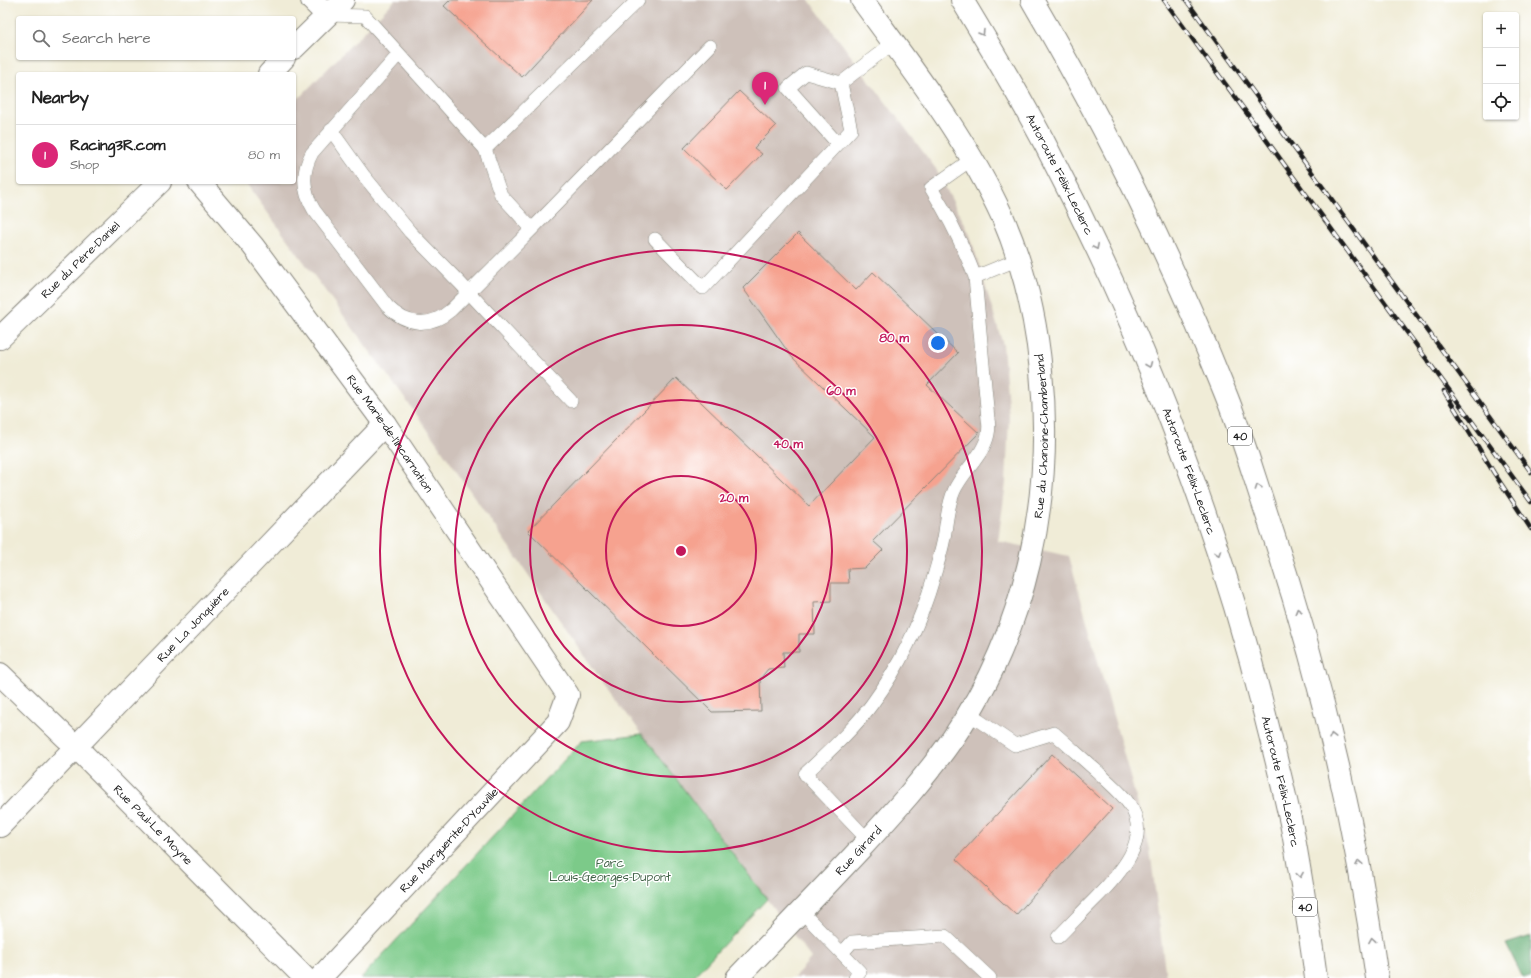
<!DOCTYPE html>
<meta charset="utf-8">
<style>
:root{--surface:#fff;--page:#f2f2f2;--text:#222;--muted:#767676;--line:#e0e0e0;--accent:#db2777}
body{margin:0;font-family:"Architects Daughter",sans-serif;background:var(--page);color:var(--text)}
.controls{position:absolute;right:12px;top:12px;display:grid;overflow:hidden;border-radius:4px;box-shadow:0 1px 3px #0004}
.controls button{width:36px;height:36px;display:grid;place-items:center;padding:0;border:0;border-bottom:1px solid var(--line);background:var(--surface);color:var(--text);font:20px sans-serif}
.you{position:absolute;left:938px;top:343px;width:14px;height:14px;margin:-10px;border:3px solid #fff;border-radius:50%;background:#1a73e8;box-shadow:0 0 0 6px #1a73e833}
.badge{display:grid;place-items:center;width:26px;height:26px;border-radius:50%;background:var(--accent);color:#fff;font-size:13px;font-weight:700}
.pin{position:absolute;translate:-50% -33px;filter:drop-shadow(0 1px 2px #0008)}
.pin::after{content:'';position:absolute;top:21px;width:14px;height:12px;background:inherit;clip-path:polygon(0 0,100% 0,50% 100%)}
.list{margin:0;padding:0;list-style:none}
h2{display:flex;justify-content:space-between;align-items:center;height:52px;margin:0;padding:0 16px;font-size:17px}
h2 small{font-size:13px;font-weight:400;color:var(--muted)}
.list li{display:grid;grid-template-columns:26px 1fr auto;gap:12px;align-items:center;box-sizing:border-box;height:60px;padding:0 16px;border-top:1px solid var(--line)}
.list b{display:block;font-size:15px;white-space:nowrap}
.list p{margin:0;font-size:13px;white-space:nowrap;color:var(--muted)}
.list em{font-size:13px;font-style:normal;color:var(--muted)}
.icon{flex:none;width:22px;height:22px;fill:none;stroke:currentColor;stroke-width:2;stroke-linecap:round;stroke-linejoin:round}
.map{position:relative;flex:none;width:1531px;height:978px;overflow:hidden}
.search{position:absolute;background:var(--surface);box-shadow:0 1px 3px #0004;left:16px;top:16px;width:280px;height:44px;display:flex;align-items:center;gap:10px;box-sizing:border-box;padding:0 14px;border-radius:4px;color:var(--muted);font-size:15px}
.panel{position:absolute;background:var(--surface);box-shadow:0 1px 3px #0004;left:16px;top:72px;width:280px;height:112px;border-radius:4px}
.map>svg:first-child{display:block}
.industrial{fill:#cec1ba}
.green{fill:#7cca89;stroke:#4c7352}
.forest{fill:#65ae75;stroke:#406548}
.building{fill:#f6a28f}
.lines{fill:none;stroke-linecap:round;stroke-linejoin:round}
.service-casing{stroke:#86847a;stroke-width:14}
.minor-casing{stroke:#86847a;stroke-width:24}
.motorway-casing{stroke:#86847a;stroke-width:24}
.service{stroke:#fff;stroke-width:13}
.minor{stroke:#fff;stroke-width:22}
.motorway{stroke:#fff;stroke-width:22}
.rail-casing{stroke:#1c1c1c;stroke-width:4.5}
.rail{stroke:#fff;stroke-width:3;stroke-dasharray:9;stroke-linecap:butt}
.oneway{stroke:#999}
.ring{fill:none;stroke:#c2185b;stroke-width:2}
.labels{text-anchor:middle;stroke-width:3;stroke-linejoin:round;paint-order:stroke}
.shield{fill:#fff;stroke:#606060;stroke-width:1}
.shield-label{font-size:11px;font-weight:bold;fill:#1c1c1c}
.street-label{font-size:12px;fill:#1c1c1c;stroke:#fff}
.park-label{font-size:12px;fill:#426248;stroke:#fff}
.centre{fill:#c2185b;stroke:#fff;stroke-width:2}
.ring-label{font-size:12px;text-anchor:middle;font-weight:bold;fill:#c2185b;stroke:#fff;stroke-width:3;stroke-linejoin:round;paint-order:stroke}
</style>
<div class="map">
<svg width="1531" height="978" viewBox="0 0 1531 978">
<rect width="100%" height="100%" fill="#fff"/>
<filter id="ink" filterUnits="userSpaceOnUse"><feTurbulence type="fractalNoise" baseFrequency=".025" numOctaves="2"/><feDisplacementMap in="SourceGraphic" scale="8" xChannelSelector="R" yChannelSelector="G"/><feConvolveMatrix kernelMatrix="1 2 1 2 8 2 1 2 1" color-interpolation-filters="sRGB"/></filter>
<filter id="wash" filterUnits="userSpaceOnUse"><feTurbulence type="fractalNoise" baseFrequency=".012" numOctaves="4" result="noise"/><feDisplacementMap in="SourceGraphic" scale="16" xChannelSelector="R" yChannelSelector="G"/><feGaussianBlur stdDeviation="0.9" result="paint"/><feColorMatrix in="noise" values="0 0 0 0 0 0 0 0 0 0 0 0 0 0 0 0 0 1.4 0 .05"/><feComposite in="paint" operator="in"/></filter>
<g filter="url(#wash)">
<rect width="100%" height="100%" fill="#f0ecd7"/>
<!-- industrial -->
<path class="industrial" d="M395,0H809L936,169L970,235L1003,345L1009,417L1006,483L998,541L1069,556L1150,849L1166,978H794L811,958L602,681L425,426L245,182H294V103Z"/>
<!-- green -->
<path class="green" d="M642,734L767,899L692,978H361L582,741Z"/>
<!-- forest -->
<path class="forest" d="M1531,936V978H1523L1506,944Z"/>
<g id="blocks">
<!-- building -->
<path class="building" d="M450,0H593L522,77L444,6Z
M739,91L776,126L754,148L762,154L727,190L684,148Z
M798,233L856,290L873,272L958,353L927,385L979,433L873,541L883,550L865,568L848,569L849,583H831V601L814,602L815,634H799V652H783L784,668L768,669L760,679L761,711L712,712L528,531L676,378L809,506L875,437L791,356L743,288Z
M1052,754L1112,809L1016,915L956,859Z"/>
</g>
</g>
<g filter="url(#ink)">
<use href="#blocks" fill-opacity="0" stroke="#86847a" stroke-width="1"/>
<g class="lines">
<defs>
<path id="service" d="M327,15L365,16L485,149L638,0
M399,54L312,153C301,173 303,192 314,210L387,306C406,325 429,329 451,310L532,229L710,46
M806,73L841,83L851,130L838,144L788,88Z
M841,83L893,43
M331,130L364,176L410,232L460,283L571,401
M485,149L501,195L532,229
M972,159L931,188C949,217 963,245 975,277L1019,259
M655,239L703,288L838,144
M969,714L1015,745L1054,733C1069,746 1084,760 1099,773C1109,783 1121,792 1129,804C1154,839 1118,876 1094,900C1082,912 1070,925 1058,937
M868,840L805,774C828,752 853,730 872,704C900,666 921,621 934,576C938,562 943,547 945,532C947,518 948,505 954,491C962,472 984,455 988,434C989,429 989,424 988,419L975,277
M801,911L860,972L855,978
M842,953L852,942L945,936L990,978"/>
<g id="minor">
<path d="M312,0L327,15"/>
<path d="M294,48L343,0"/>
<path d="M269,74L284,58"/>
<path id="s1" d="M199,182L253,246L385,424L568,695L558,722L320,978"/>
<path id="s2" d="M0,338L160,182"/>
<path id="s3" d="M0,674L76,747L305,978"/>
<path id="s4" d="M0,826L385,424"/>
<path id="s5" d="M737,978C779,934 821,891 862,847C894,812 926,777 953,738C1026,631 1054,499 1041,371C1036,319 1024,267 1003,218C967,139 913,70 862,0"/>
</g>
<g id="motorway">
<path id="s6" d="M962,0C991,48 1020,96 1046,146C1140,326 1215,517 1265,715C1275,755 1286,796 1294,838C1302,884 1310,931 1316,978"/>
<path d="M1032,0C1105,125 1170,255 1224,390C1240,429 1252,470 1265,509C1317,662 1355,818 1377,978"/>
</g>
</defs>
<!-- service casing -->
<use href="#service" class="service-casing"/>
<!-- minor casing -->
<use href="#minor" class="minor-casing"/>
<!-- motorway casing -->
<use href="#motorway" class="motorway-casing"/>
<!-- service -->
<use href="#service" class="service"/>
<!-- minor -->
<use href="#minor" class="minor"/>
<!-- motorway -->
<use href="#motorway" class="motorway"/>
<defs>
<path id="rail" d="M1164,0L1531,502
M1186,0L1531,472
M1444,391L1494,473L1531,529"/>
</defs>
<!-- rail casing -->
<use href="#rail" class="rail-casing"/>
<!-- rail -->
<use href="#rail" class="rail"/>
</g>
<!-- one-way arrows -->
<defs><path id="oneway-chevron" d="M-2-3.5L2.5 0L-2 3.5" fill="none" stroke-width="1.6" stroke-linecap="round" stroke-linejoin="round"/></defs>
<g class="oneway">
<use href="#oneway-chevron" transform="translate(982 33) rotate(59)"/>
<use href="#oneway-chevron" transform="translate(1096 247) rotate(64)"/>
<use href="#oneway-chevron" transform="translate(1149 365) rotate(68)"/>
<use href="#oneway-chevron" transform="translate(1258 487) rotate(-109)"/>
<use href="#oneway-chevron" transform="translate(1218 553) rotate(72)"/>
<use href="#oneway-chevron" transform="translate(1298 611) rotate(-106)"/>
<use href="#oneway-chevron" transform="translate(1332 736) rotate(-104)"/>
<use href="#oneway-chevron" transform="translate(1359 863) rotate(-101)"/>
<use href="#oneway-chevron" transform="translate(1300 875) rotate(81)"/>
<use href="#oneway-chevron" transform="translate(1372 940) rotate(-99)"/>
</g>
</g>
<!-- distance rings -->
<g class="ring">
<circle cx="681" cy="551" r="75"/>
<circle cx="681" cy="551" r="151"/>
<circle cx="681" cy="551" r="226"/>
<circle cx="681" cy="551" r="301"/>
</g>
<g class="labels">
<!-- shield labels -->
<g class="shield">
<rect x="1228" y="427" width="24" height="18" rx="3"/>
<rect x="1293" y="898" width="24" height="18" rx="3"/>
</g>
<g class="shield-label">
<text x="1240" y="440">40</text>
<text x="1305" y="911">40</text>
</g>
<!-- street labels -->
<g class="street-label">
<text dy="4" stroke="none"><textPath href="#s6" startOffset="200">Autoroute Félix-Leclerc</textPath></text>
<text dy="4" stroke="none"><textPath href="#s2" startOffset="112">Rue du Père-Daniel</textPath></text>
<text dy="4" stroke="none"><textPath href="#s1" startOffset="316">Rue Marie-de-l'Incarnation</textPath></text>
<text dy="4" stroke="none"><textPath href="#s5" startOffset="643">Rue du Chanoine-Chamberland</textPath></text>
<text dy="4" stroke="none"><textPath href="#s6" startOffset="524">Autoroute Félix-Leclerc</textPath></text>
<text dy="4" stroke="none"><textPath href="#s4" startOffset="279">Rue La Jonquière</textPath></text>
<text dy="4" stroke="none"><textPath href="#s6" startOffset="848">Autoroute Félix-Leclerc</textPath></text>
<text dy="4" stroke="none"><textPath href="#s3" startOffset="215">Rue Paul-Le Moyne</textPath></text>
<text transform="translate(449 840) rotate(-47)" y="4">Rue Marguerite-D'Youville</text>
<text dy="4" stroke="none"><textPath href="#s5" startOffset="176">Rue Girard</textPath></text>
</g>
<!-- park labels -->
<g class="park-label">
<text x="610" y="867">Parc<tspan x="610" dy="14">Louis-Georges-Dupont</tspan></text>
</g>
</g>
<circle cx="681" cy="551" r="6" class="centre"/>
<g class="ring-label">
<text x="894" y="342">80 m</text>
<text x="841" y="395">60 m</text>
<text x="788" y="448">40 m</text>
<text x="734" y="502">20 m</text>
</g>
</svg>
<div class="controls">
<button>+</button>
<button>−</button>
<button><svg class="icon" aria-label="locate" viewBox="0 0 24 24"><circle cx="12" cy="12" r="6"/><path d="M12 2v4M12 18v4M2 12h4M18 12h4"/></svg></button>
</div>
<div class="you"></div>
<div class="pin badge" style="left:765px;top:105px">1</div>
<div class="search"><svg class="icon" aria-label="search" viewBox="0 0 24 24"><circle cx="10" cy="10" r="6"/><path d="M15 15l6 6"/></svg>Search here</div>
<section class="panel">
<h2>Nearby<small></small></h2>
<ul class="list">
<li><span class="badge">1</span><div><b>Racing3R.com</b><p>Shop</p></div><em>80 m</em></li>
</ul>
</section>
</div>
